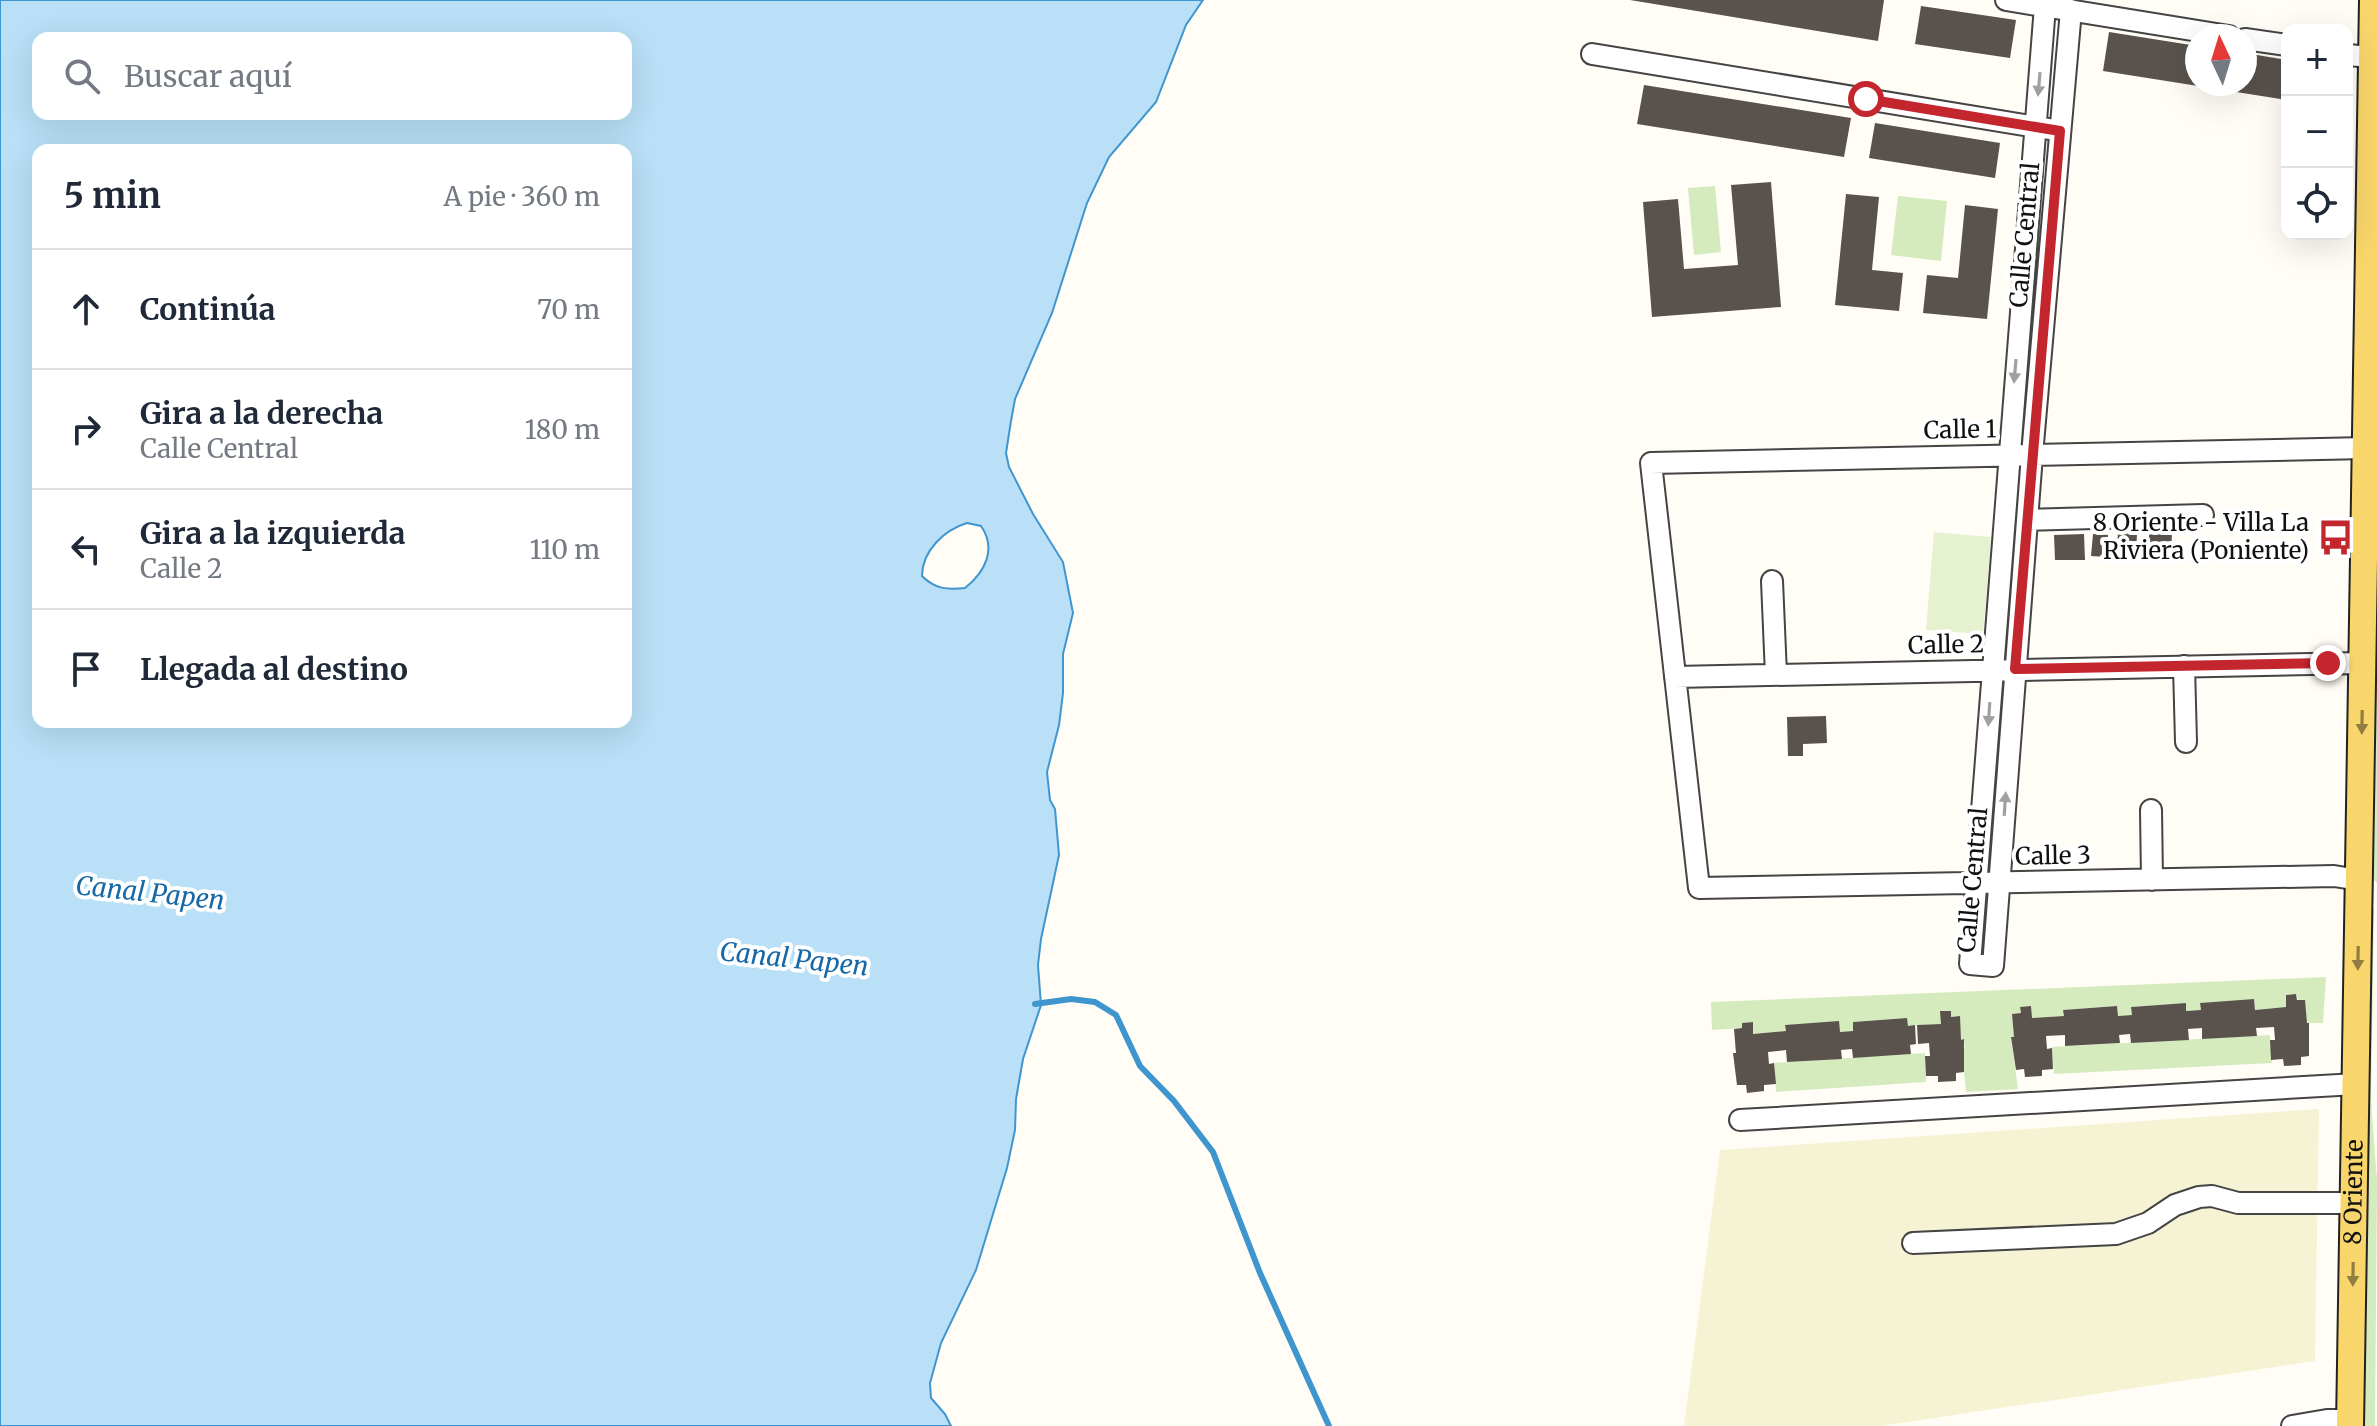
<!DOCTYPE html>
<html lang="es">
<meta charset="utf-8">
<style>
:root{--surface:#fff;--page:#f6f6f7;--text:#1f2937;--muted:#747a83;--line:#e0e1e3}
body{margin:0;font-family:Merriweather,serif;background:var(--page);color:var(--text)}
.controls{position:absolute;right:24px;top:24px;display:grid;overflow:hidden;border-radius:16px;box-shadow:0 8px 32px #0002}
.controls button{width:72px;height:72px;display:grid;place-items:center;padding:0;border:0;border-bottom:2px solid var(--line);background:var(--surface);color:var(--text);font:40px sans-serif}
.compass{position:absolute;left:2185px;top:24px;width:72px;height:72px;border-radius:50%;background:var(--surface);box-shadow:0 8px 32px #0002;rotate:356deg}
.stop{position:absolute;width:24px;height:24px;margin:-18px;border:6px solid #c4262e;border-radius:50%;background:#fff}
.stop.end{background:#c4262e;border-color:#fff;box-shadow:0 2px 8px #0008}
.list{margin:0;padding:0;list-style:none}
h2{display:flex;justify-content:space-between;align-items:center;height:104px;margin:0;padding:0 32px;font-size:34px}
h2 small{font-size:26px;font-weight:400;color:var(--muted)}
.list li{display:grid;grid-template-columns:52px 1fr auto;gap:24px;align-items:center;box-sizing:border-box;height:120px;padding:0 32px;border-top:2px solid var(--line)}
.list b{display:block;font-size:30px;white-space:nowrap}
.list p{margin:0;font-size:26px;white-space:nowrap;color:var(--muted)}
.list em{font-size:26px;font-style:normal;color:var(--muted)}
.icon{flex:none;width:44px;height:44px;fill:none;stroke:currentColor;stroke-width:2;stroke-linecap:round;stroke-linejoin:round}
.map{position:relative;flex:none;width:2377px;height:1426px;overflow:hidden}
.search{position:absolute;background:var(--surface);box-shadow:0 8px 32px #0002;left:32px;top:32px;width:600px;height:88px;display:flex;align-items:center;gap:20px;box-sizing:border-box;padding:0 28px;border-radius:16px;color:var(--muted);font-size:30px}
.panel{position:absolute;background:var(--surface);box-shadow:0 8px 32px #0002;left:32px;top:144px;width:600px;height:584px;border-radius:16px}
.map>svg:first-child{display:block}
.farmland{fill:#f6f3d4}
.green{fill:#d5ebbd}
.pitch{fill:#e6f2cf}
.water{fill:#b9e0f7;stroke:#3f96cf;stroke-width:2;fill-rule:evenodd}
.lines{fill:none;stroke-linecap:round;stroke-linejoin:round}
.stream{stroke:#3f96cf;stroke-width:6}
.building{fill:#5a524d}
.minor-casing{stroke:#444;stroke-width:24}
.major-casing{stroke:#222;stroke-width:30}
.minor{stroke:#fff;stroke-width:20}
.major{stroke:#f9d66b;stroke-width:26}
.oneway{fill:#a0a0a0}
.oneway2{fill:#917d42}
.route{stroke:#c4262e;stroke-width:10}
.labels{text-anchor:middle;stroke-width:8;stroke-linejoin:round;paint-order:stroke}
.street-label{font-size:24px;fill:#111;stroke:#fff}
.poi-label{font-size:24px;fill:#111;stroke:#fff;text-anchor:end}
.water-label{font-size:26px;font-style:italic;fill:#1768a6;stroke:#fff}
</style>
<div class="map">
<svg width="2377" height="1426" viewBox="0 0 2377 1426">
<rect width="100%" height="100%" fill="#fffdf5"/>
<!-- farmland -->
<path class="farmland" d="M2319,1109L2315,1361L1881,1426H1684L1720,1150Z"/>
<!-- green -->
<path class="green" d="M1715,186L1721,252L1694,255L1688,188Z
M1898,196L1947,201L1941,261L1891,255Z
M2377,463V883L2370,876Z
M2369,909L2374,910L2371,1100L2377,1181L2375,1426H2361Z
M2326,977L2323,1023H2307L2296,994L2286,995V1007L2255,1010L2254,999L2200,1004L2201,1010L2186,1011L2185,1003L2131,1007L2132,1015L2118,1016L2117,1006L2064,1010V1016L2032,1018L2020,1008L2021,1013L2012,1014L2014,1037L2011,1038L2018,1089L1966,1092L1962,1049L1965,1048L1964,1040H1961L1959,1016L1951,1017V1011L1941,1012V1024L1908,1026L1907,1018L1853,1022V1031L1840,1032L1785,1026L1786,1031L1753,1034L1752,1022L1742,1023V1028L1712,1030L1711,1002Z
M2270,1035L2272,1063L2054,1074L2052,1047Z
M1925,1053L1926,1082L1776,1092L1774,1063Z"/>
<!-- pitch -->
<path class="pitch" d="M1934,532L1991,537L1983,634L1926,630Z"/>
<!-- water -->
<path class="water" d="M0,0H1203L1186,25L1156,102L1109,157L1087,203L1052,313L1015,399L1011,421L1006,453L1009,467L1033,514L1063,562L1073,613L1063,654V693L1059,725L1047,772L1050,800L1055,809L1059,855L1041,939L1038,965L1041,1005L1023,1059L1016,1099L1015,1130L1007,1168L976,1270L941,1343L930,1383L931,1398L945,1414L951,1426H0ZM38,38H626V114H38ZM38,150H626V722H38ZM967,523L981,526C997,549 985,572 965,588C947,590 935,589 922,576C922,551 944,530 967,523Z"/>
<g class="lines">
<!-- stream -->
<path class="stream" d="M1035,1004L1071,999L1095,1002L1116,1015L1140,1066L1174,1101L1213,1152L1260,1273L1329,1426"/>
</g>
<!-- building -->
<path class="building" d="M1630,0H1884L1878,41Z
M1921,6L2016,20L2010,58L1915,44Z
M2109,32L2197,46V84H2245V53L2287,60V100L2103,71Z
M1644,85L1851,118L1844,157L1637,124Z
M1875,123L2000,143L1995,178L1869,158Z
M1771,182L1781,307L1652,317L1643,202L1678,199L1684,269L1738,265L1731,185Z
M1846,194L1879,197L1872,270L1903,273L1899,311L1835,305Z
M1965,205L1998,209L1987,319L1923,313L1927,275L1958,278Z
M2149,532H2172L2171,554H2149Z
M2118,533L2137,534L2136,555L2116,554Z
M2084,534L2085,560H2055L2054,535Z
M2093,534L2108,535L2106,557L2091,556Z
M1826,716L1827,743L1803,744V756H1788L1787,717Z
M2296,994L2297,1000H2305L2307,1023H2309V1056L2301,1057V1065L2284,1066L2283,1059L2271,1060L2270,1040H2275L2274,1027L2256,1028L2257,1036L2202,1039V1028L2188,1029L2189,1040L2131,1043L2130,1034L2119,1035L2120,1043L2065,1046V1035L2046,1036L2047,1049L2052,1048L2053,1069L2042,1070V1076L2025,1077L2024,1069L2016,1070L2011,1037H2014L2012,1014L2021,1013L2020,1007L2031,1006L2032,1018L2064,1016L2063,1010L2117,1006L2118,1016L2132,1015L2131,1007L2186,1003V1011L2201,1010L2200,1003L2254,999L2255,1010L2286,1007V995Z
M1940,1011H1951V1017L1960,1016L1961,1040L1964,1039V1072L1956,1073V1081L1938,1082V1076H1926L1925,1056H1930L1929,1043L1918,1044L1917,1025L1941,1024Z
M1907,1018L1908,1026L1915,1025L1916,1044L1910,1045L1911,1054L1853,1058L1852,1049L1841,1050L1842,1059L1787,1062L1786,1050L1768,1052L1769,1064L1774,1063L1776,1084L1764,1085V1091L1747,1093L1746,1085H1737L1733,1053H1736L1734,1029L1742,1028V1023L1753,1022V1034L1786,1031L1785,1025L1839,1021L1840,1032L1853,1031V1022Z"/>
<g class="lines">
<defs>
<path id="minor" d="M2006,0L2229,36
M2045,6L1970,964L1993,966L2032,455L2071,10
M2245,39L2287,45
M1592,54L2049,129
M2347,55L2372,57
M2027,520L2203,515
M1772,581L1776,675
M2184,666L2186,742
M1675,677L2362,663
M2151,810L2152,880
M2359,880L2334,876L1699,888L1651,463L2366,448
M1740,1120L2356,1084
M1913,1243L2116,1234L2148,1223L2175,1205L2199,1197L2212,1196L2238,1203H2355
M2292,1426L2327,1420H2350"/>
<g id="major">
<path id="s1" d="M2350,1426L2373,0"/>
</g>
</defs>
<!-- minor casing -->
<use href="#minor" class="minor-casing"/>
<!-- major casing -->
<use href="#major" class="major-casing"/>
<!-- minor -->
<use href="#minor" class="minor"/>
<!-- major -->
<use href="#major" class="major"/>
</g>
<!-- one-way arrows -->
<defs><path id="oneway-solid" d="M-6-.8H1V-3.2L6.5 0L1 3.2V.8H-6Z" transform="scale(2)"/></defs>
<g class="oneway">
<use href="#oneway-solid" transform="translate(2039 84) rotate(95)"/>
<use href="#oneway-solid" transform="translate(2015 371) rotate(95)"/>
<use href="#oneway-solid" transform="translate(1989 714) rotate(94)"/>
<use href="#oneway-solid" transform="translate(2005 804) rotate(-86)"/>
</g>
<g class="oneway2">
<use href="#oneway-solid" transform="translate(2362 722) rotate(91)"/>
<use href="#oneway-solid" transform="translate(2358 958) rotate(91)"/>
<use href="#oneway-solid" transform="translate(2353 1274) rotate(91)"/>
</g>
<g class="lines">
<!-- route -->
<path class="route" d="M1866,99L2060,131L2015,669L2328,663"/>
</g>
<!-- icons -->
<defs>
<symbol id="bus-bare" viewBox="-9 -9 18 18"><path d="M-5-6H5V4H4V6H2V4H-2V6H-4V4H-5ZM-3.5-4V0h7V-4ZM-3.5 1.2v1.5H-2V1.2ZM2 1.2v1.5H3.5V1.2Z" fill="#c4262e" stroke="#fff" stroke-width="2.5" paint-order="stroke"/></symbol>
</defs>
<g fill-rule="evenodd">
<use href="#bus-bare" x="2310" y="512" width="51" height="51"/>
</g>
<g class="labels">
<!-- street labels -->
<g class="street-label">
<text transform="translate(2025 235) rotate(-85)" y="8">Calle Central</text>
<text transform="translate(1960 430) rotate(-1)" y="8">Calle 1</text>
<text transform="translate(1946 645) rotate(-1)" y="8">Calle 2</text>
<text transform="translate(2053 856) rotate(-1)" y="8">Calle 3</text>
<text transform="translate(1973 880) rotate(-85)" y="8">Calle Central</text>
<text dy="8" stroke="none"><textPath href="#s1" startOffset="234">8 Oriente</textPath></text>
</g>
<!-- poi labels -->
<g class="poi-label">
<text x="2309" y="531">8 Oriente - Villa La<tspan x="2309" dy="28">Riviera (Poniente)</tspan></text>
</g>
<!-- water labels -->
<g class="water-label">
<text transform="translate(150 893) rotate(6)" y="9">Canal Papen</text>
<text transform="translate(794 959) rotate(6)" y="9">Canal Papen</text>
</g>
</g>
</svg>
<div class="controls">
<button>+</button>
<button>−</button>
<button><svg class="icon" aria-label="locate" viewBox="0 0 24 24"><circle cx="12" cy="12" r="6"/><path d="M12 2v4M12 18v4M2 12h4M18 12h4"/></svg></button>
</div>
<svg class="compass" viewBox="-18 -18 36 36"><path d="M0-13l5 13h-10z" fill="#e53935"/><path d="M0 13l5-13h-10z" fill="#747a83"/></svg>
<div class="stop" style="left:1866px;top:99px"></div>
<div class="stop end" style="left:2328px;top:663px"></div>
<div class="search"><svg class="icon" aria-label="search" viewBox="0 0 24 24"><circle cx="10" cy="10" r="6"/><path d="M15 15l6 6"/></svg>Buscar aquí</div>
<section class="panel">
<h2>5 min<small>A pie · 360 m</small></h2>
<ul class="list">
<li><svg class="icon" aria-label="ahead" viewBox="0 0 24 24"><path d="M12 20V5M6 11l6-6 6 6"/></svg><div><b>Continúa</b></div><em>70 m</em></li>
<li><svg class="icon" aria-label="right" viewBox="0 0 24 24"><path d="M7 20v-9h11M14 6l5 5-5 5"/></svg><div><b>Gira a la derecha</b><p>Calle Central</p></div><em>180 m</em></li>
<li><svg class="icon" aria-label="left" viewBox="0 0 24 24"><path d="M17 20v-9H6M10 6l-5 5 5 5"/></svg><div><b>Gira a la izquierda</b><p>Calle 2</p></div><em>110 m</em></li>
<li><svg class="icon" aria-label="arrive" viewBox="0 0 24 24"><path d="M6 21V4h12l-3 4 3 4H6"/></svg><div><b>Llegada al destino</b></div></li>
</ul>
</section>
</div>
